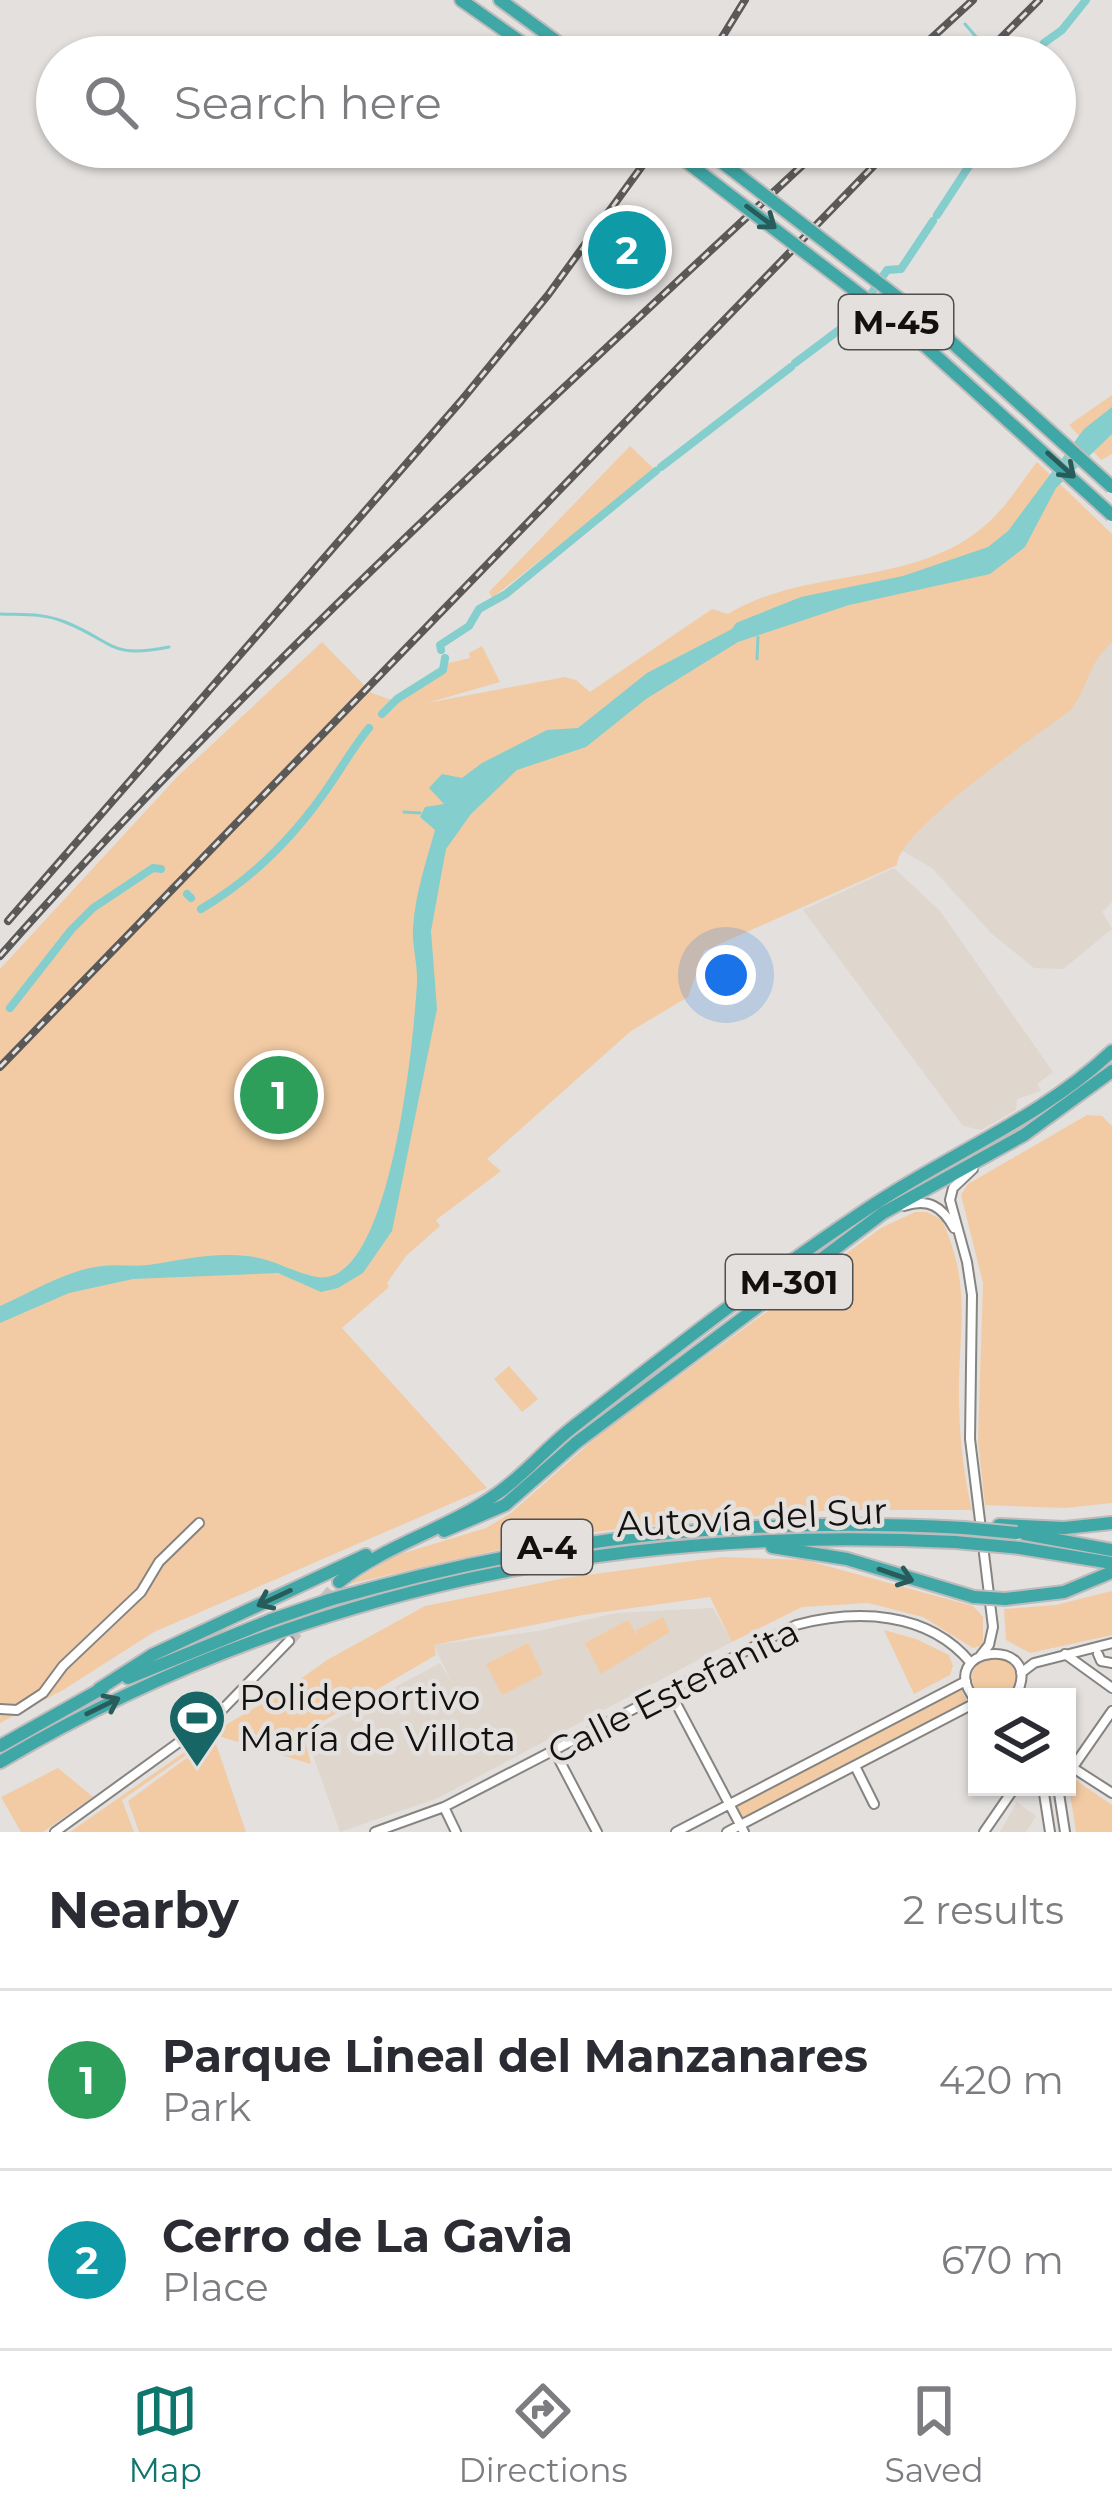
<!DOCTYPE html>
<meta charset="utf-8">
<style>
:root{--surface:#fff;--page:#f7f7f7;--text:#2b2b33;--muted:#7c7c81;--line:#e1e1e2;--accent:#0f766e}
body{margin:0;font-family:Montserrat,sans-serif;background:var(--page);color:var(--text)}
.controls{position:absolute;right:36px;bottom:36px;display:grid;overflow:hidden;border-radius:0px;box-shadow:0 3px 9px #0004}
.controls button{width:108px;height:108px;display:grid;place-items:center;padding:0;border:0;border-bottom:3px solid var(--line);background:var(--surface);color:var(--text);font:60px sans-serif}
.you{position:absolute;left:726px;top:975px;width:42px;height:42px;margin:-30px;border:9px solid #fff;border-radius:50%;background:#1a73e8;box-shadow:0 0 0 18px #1a73e833}
.badge{display:grid;place-items:center;width:78px;height:78px;border-radius:50%;background:var(--accent);color:#fff;font-size:39px;font-weight:700}
.pin{position:absolute;translate:-50% -50%;border:6px solid #fff;box-shadow:0 3px 12px #0006}
.list{margin:0;padding:0;list-style:none}
h2{display:flex;justify-content:space-between;align-items:center;height:156px;margin:0;padding:0 48px;font-size:51px}
h2 small{font-size:39px;font-weight:400;color:var(--muted)}
.list li{display:grid;grid-template-columns:78px 1fr auto;gap:36px;align-items:center;box-sizing:border-box;height:180px;padding:0 48px;border-top:3px solid var(--line)}
.list b{display:block;font-size:45px;white-space:nowrap}
.list p{margin:0;font-size:39px;white-space:nowrap;color:var(--muted)}
.list em{font-size:39px;font-style:normal;color:var(--muted)}
.icon{flex:none;width:66px;height:66px;fill:none;stroke:currentColor;stroke-width:2;stroke-linecap:round;stroke-linejoin:round}
.map{position:relative;flex:none;width:1112px;height:1832px;overflow:hidden}
.search{position:absolute;background:var(--surface);box-shadow:0 3px 9px #0004;left:36px;right:36px;top:36px;height:132px;display:flex;align-items:center;gap:30px;box-sizing:border-box;padding:0 42px;border-radius:66px;color:var(--muted);font-size:45px}
.sheet{height:516px;background:var(--surface)}
nav{display:flex;justify-content:space-around;align-items:center;box-sizing:border-box;height:168px;border-top:3px solid var(--line);background:var(--surface);font-size:33px;color:var(--muted)}
nav a{display:grid;justify-items:center;gap:6px}
nav .on{color:var(--accent)}
.map>svg:first-child{display:block}
.built{fill:#dfd6ce}
.green{fill:#f2cba4}
.water{fill:#84cecd}
.lines{fill:none;stroke-linecap:round;stroke-linejoin:round}
.stream{stroke:#84cecd;stroke-width:3}
.canal{stroke:#84cecd;stroke-width:8}
.highway-tunnel{stroke:#c4c1bf;stroke-width:12;stroke-dasharray:12 6;stroke-linecap:butt}
.minor-casing{stroke:#868481;stroke-width:12}
.highway-casing{stroke:#bdbcbc;stroke-width:16}
.minor{stroke:#fff;stroke-width:8}
.highway{stroke:#3fa7a6;stroke-width:12}
.rail-casing{stroke:#5b5958;stroke-width:8}
.rail{stroke:#e3e0de;stroke-width:3;stroke-dasharray:9;stroke-linecap:butt}
.highway-bridge-casing{stroke:#bdbcbc;stroke-width:16;stroke-linecap:butt}
.highway-bridge{stroke:#3fa7a6;stroke-width:12}
.oneway{stroke:#285c5b}
.labels{text-anchor:middle;stroke-width:9;stroke-linejoin:round;paint-order:stroke}
.shield{fill:#e3e0de;stroke:#514f4e;stroke-width:3}
.shield-label{font-size:33px;font-weight:bold;fill:#121110}
.street-label{font-size:36px;fill:#121110;stroke:#e3e0de}
.poi-label{font-size:36px;fill:#121110;stroke:#e3e0de;text-anchor:start}
</style>
<div class="map">
<svg width="1112" height="1832" viewBox="0 0 1112 1832">
<rect width="100%" height="100%" fill="#e3e0de"/>
<!-- built -->
<path class="built" d="M1112,639V902L1102,912L1112,929L1063,969L1034,968L990,932L932,868L899,849L1091,654Z
M894,868L940,911L1053,1072L1037,1084L1041,1091L1017,1099L1016,1110L981,1130L963,1126L803,910Z
M713,1608L732,1642L438,1798L340,1832L306,1735L440,1663L452,1684L434,1645L538,1631L616,1613Z
M1017,1802L1036,1816L1026,1832H1000Z"/>
<!-- green -->
<path class="green" d="M1112,395V454L1101,460L1069,425Z
M630,446L655,470L492,598L489,592Z
M1037,462L1112,534V642C1087,665 1090,683 1072,709C1039,734 899,829 897,865L704,951L688,997L631,1031L487,1159L501,1171L436,1220L440,1226L406,1256L387,1283L389,1287L342,1328L487,1488L154,1632L63,1690L0,1723V969L178,776L322,642L372,693L397,702L445,673L449,663L470,658L469,653L482,646L500,682L427,703L565,677L576,680L590,692L712,609L728,614C808,565 918,589 990,521C1008,504 1022,481 1037,462Z
M1087,1115L1102,1116L1112,1126V1503L1065,1508L985,1505L978,1441L983,1283L961,1195L968,1184Z
M915,1212H927L942,1220C969,1280 961,1317 959,1378C958,1420 962,1469 972,1510H833L644,1526L555,1537L349,1584L394,1556L486,1528L511,1513L600,1434L881,1228Z
M509,1366L538,1399L522,1412L494,1379Z
M722,1557L805,1560L973,1606L983,1617V1645L973,1648L923,1617L868,1603L802,1607L732,1642L710,1597L583,1615L434,1645L436,1655L303,1733L311,1764L215,1735L122,1800L134,1832H70L209,1735L288,1688L327,1660L425,1606L565,1578Z
M1112,1591V1635L1030,1653L1006,1640L1004,1609L1056,1605Z
M663,1617L670,1632L601,1674L585,1643L628,1620L638,1637L636,1630Z
M884,1630L916,1639L949,1655L953,1666L950,1675L914,1694Z
M528,1643L543,1674L502,1695L486,1664Z
M972 1678a22 22 0 1 1 44 0a22 22 0 1 1-44 0Z
M960,1688L968,1703L742,1820L734,1806Z
M214,1738L246,1832H139L128,1801Z
M58,1768L93,1797L43,1832H21L1,1797Z
M1067,1774L1112,1805V1832H1076Z"/>
<!-- water -->
<path class="water" d="M1112,407V434L1056,488L1025,547L990,574L849,605L738,642L646,699L586,747L517,770L471,814L446,849L431,931L437,1009L392,1231L363,1273L338,1288L321,1292L278,1273L133,1279L69,1293L0,1323V1306C32,1292 66,1270 102,1266C117,1264 132,1267 148,1265C182,1260 213,1252 247,1256C272,1258 294,1273 317,1277C392,1289 414,1034 417,983C418,965 412,946 413,928C415,895 426,862 435,830L420,817L425,807L444,804L429,788L442,774L462,778L482,763L547,730L578,728L647,673L732,629L736,623L801,597L903,576L988,547L1008,531L1084,429Z"/>
<g class="lines">
<!-- stream -->
<path class="stream" d="M965,24L978,39
M993,55L994,57
M0,614C23,615 43,613 65,622C115,642 108,659 169,647
M757,659L758,637
M404,812L420,813"/>
<!-- canal -->
<path class="canal" d="M1044,43L1062,30L1086,0
M973,158L978,147
M937,215L969,166
M795,363L855,318L887,270L901,269L933,221
M661,467L791,367
M441,650L440,645L469,626L479,609L506,594L656,471
M382,714L397,699L443,670L445,658
M187,894L191,898
M201,909C254,878 296,835 331,783C344,764 354,746 369,728
M10,1008L71,930L93,908L153,868L161,869"/>
<!-- highway-tunnel -->
<path class="highway-tunnel" d="M289,1641L339,1582"/>
<defs>
<path id="minor" d="M973,1169L953,1188L950,1200L967,1262L972,1295L970,1439L993,1627L989,1645L981,1655
M904,1206C928,1198 942,1206 954,1228
M1065,1654L1112,1688
M1098,1654L1101,1661L1112,1663
M1021,1673L1034,1663L1112,1643
M669,1690L744,1832
M977,1702C928,1645 1050,1633 1015,1697
M0,1709L17,1710L43,1693L63,1666L141,1592L159,1562L199,1523
M554,1750L597,1832
M1067,1764L1112,1793
M855,1766L874,1804
M1073,1767L1112,1711
M1043,1787L1050,1832
M1058,1787L1065,1832
M444,1807L456,1832
M55,1832L218,1714L289,1641
M375,1832L444,1807L796,1625C857,1609 928,1611 971,1663
M676,1832L966,1681
M727,1832L977,1702
M984,1832L1015,1787"/>
<path id="highway" d="M461,0L542,57
M500,0L578,57
M999,1525L1064,1528L1112,1523
M444,1531L505,1505L577,1442L883,1213L1024,1135L1112,1071
M1025,1534L1112,1550
M772,1547L847,1559L974,1597
M1020,1548L1112,1563
M339,1582C387,1544 448,1529 498,1493C525,1474 547,1447 573,1427C669,1352 766,1276 867,1209C948,1154 1040,1119 1112,1051
M1005,1599L1064,1592L1112,1572
M329,1600C548,1537 736,1516 964,1528
M128,1678L271,1620
M99,1689L152,1655L366,1555
M0,1746L103,1688
M0,1762C295,1588 616,1525 955,1542"/>
</defs>
<!-- minor casing -->
<use href="#minor" class="minor-casing"/>
<!-- highway casing -->
<use href="#highway" class="highway-casing"/>
<!-- minor -->
<use href="#minor" class="minor"/>
<!-- highway -->
<use href="#highway" class="highway"/>
<defs>
<path id="rail" d="M710,57L745,0
M911,57L973,0
M982,57L1039,0
M8,921L461,401L548,295L656,147
M0,956C255,668 541,409 822,147
M0,1067L892,147"/>
</defs>
<!-- rail casing -->
<use href="#rail" class="rail-casing"/>
<!-- rail -->
<use href="#rail" class="rail"/>
<defs>
<path id="highway-bridge" d="M667,147L913,335L1112,515
M702,147L927,320L1112,487
M964,1528L1017,1533
M955,1542L1020,1548
M974,1597L1005,1599
M271,1620L329,1600"/>
</defs>
<!-- highway-bridge casing -->
<use href="#highway-bridge" class="highway-bridge-casing"/>
<!-- highway-bridge -->
<use href="#highway-bridge" class="highway-bridge"/>
</g>
<!-- one-way arrows -->
<defs><path id="oneway-shaft" d="M-6 0H5M1.5-3L5.5 0L1.5 3" fill="none" stroke-width="1.6" stroke-linecap="round" stroke-linejoin="round" transform="scale(3)"/></defs>
<g class="oneway">
<use href="#oneway-shaft" transform="translate(761 217) rotate(37)"/>
<use href="#oneway-shaft" transform="translate(1061 465) rotate(42)"/>
<use href="#oneway-shaft" transform="translate(896 1575) rotate(19)"/>
<use href="#oneway-shaft" transform="translate(274 1598) rotate(155)"/>
<use href="#oneway-shaft" transform="translate(103 1706) rotate(-26)"/>
</g>
<!-- icons -->
<defs>
<symbol id="stadium-pin" viewBox="-11 -11 22 30"><path d="M0 17L-7.5 6A9.5 9.5 0 1 1 7.5 6Z" fill="#176565" stroke="#e3e0de"/><path d="M0-5a6.5 5 0 1 0 0 10a6.5 5 0 1 0 0-10ZM-3.5-1.8h7v3.6h-7Z" fill="#fff"/></symbol>
</defs>
<g fill-rule="evenodd">
<use href="#stadium-pin" x="164" y="1685" width="66" height="90"/>
</g>
<g class="labels">
<!-- shield labels -->
<g class="shield">
<rect x="839" y="295" width="114" height="54" rx="9"/>
<rect x="726" y="1255" width="126" height="54" rx="9"/>
<rect x="502" y="1520" width="90" height="54" rx="9"/>
</g>
<g class="shield-label">
<text x="896" y="334">M-45</text>
<text x="789" y="1294">M-301</text>
<text x="547" y="1559">A-4</text>
</g>
<!-- street labels -->
<g class="street-label">
<text transform="translate(752 1517) rotate(-3)" y="13">Autovía del Sur</text>
<text transform="translate(673 1691) rotate(-27)" y="13">Calle Estefanita</text>
</g>
<!-- poi labels -->
<g class="poi-label">
<text x="239" y="1710">Polideportivo<tspan x="239" dy="41">María de Villota</tspan></text>
</g>
</g>
</svg>
<div class="controls">
<button><svg class="icon" aria-label="layers" viewBox="0 0 24 24"><path d="M12 4l9 5-9 5-9-5zM3 14l9 5 9-5"/></svg></button>
</div>
<div class="you"></div>
<div class="pin badge" style="left:279px;top:1095px;background:#2e9e5b">1</div>
<div class="pin badge" style="left:627px;top:250px;background:#0f9aa8">2</div>
<div class="search"><svg class="icon" aria-label="search" viewBox="0 0 24 24"><circle cx="10" cy="10" r="6"/><path d="M15 15l6 6"/></svg>Search here</div>
</div>
<section class="sheet">
<h2>Nearby<small>2 results</small></h2>
<ul class="list">
<li><span class="badge" style="background:#2e9e5b">1</span><div><b>Parque Lineal del Manzanares</b><p>Park</p></div><em>420 m</em></li>
<li><span class="badge" style="background:#0f9aa8">2</span><div><b>Cerro de La Gavia</b><p>Place</p></div><em>670 m</em></li>
</ul>
</section>
<nav>
<a class="on"><svg class="icon" aria-label="map" viewBox="0 0 24 24"><path d="M3 6l6-2 6 2 6-2v14l-6 2-6-2-6 2zM9 4v14M15 6v14"/></svg>Map</a>
<a><svg class="icon" aria-label="directions" viewBox="0 0 24 24"><path d="M12 3l9 9-9 9-9-9zM9 14v-3h6M13 9l2 2-2 2"/></svg>Directions</a>
<a><svg class="icon" aria-label="saved" viewBox="0 0 24 24"><path d="M7 4h10v16l-5-4-5 4z"/></svg>Saved</a>
</nav>
